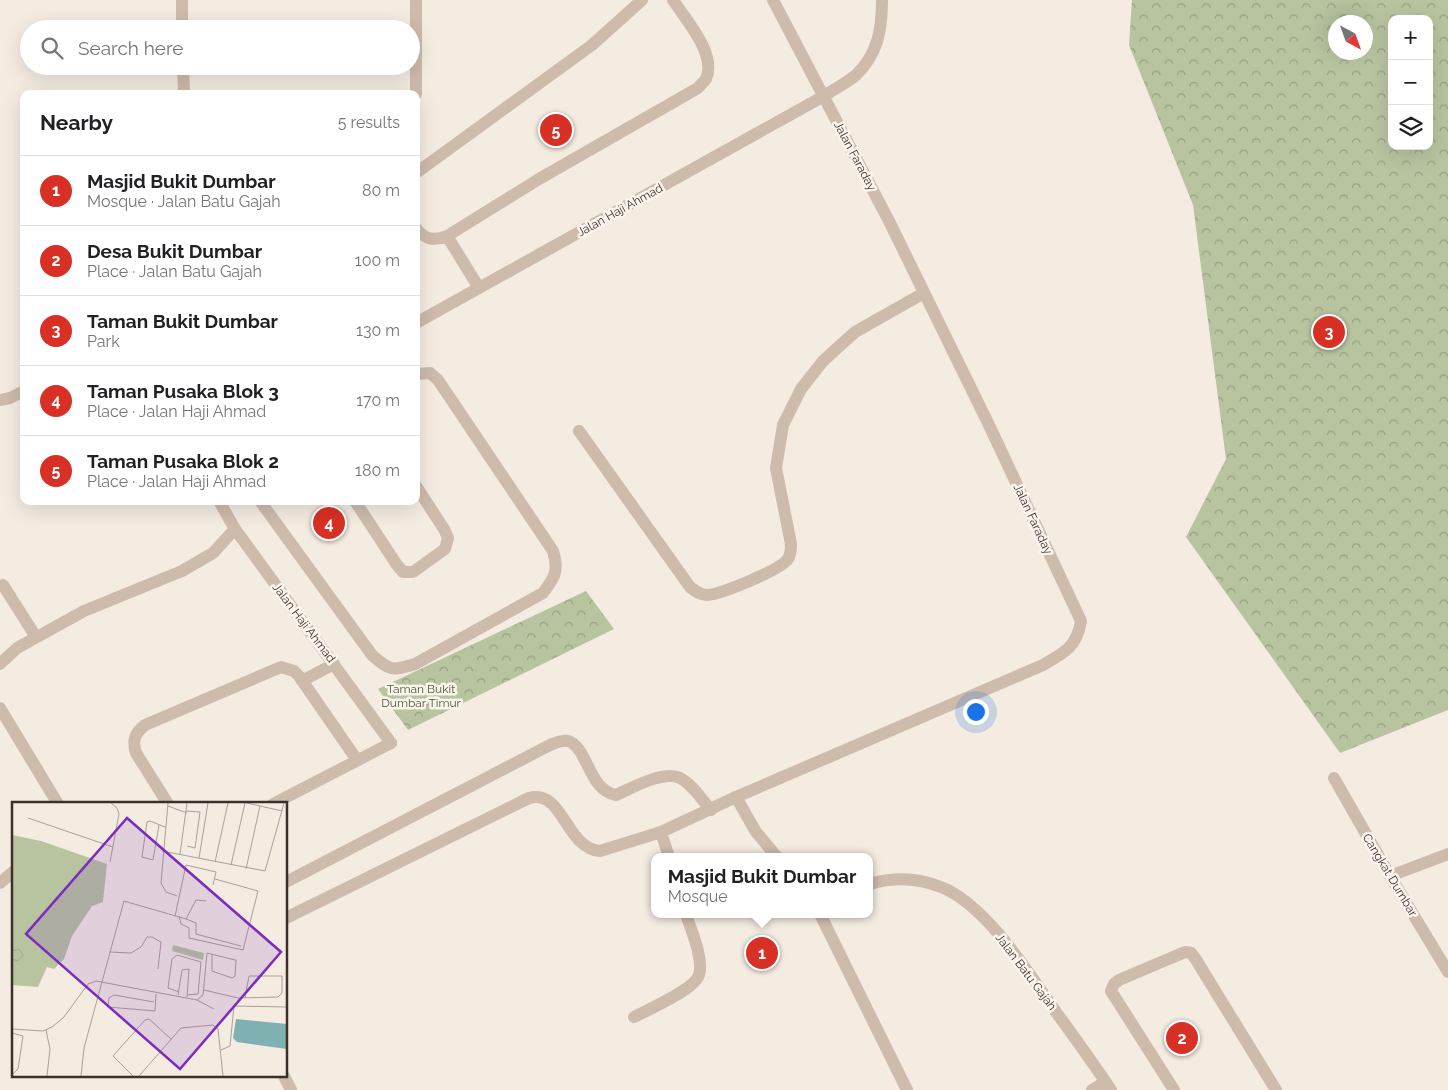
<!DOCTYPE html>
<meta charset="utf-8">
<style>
:root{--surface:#fff;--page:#f6f6f6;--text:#202124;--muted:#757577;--line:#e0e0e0;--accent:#d93025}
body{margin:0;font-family:Raleway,sans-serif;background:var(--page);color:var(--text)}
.controls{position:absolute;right:15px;top:15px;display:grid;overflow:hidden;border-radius:10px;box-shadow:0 5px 20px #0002}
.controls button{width:45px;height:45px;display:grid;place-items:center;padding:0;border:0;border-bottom:1px solid var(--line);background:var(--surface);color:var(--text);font:25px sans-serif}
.compass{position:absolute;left:1328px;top:15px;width:45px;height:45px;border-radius:50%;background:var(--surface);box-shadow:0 5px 20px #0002;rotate:139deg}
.you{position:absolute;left:975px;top:711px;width:18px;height:18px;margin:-12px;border:4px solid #fff;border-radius:50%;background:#1a73e8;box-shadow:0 0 0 8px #1a73e833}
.badge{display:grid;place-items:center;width:32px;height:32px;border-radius:50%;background:var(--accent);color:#fff;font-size:16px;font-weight:700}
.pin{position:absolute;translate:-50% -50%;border:2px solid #fff;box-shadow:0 1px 5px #0006}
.popup{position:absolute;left:651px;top:853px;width:222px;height:65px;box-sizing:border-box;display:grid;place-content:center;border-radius:10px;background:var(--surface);filter:drop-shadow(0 1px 4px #0005);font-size:16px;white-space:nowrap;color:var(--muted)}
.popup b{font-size:19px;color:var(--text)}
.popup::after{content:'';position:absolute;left:50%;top:100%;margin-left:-10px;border:10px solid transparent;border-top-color:var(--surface)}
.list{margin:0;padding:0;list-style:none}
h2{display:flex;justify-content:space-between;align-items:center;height:65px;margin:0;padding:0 20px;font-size:21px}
h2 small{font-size:16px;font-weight:400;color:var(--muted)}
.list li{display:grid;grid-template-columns:32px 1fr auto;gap:15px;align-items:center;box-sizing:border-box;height:70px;padding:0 20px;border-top:1px solid var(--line)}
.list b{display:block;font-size:19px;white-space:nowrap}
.list p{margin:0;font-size:16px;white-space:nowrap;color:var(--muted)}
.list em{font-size:16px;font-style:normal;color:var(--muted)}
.icon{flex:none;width:28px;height:28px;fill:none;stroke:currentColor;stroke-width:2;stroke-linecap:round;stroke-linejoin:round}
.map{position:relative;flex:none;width:1448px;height:1090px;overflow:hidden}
.search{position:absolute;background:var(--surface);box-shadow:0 5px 20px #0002;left:20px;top:20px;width:400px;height:55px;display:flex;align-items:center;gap:12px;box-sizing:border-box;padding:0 18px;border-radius:28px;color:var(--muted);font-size:19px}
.panel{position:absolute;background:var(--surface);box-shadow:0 5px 20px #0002;left:20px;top:90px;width:400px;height:415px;border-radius:10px}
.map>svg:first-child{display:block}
.park{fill:url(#park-crowns);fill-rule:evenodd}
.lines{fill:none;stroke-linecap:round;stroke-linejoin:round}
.service{stroke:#cdbbac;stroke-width:12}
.minor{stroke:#cdbbac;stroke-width:12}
.labels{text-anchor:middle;stroke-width:5;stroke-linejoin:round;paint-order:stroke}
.street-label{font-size:12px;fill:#3b302b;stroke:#fbf5ee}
.park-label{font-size:12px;fill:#4a5a2e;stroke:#fbf5ee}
.inset-road{fill:none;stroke:#aaa098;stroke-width:1}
.view{fill:#7b2cbf;fill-opacity:0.15;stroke:#7b2cbf;stroke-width:2.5}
.inset-edge{fill:none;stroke:#3b302b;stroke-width:2.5}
</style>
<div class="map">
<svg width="1448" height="1090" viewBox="0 0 1448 1090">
<defs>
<pattern id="park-crowns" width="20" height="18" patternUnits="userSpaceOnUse" patternTransform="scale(1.25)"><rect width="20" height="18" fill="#b8c4a0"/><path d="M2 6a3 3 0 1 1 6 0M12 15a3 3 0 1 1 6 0" fill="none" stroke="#97a083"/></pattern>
</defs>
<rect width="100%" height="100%" fill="#f4ebe1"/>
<!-- park -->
<path class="park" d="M1132,0H1448V710L1340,753L1186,537L1226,459L1193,205L1129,45ZM1392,19H1429V146H1392ZM1336,22H1366V52H1336Z
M586,591L614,629L408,730L378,689Z"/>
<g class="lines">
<!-- service -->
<path class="service" d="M182,0V29
M183,66L184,94
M416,94V0
M416,173L592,45L642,0
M416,228C425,240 434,241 447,236L539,179L698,88C700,85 704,82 706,79C717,54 686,20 673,0
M447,236L479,288
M0,400L10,398L24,391
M260,501L372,655C390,671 392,671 415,664L543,593C555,577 559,571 553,551L438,380L430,373L416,374
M355,501L397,565L403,572H413L445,549L448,538L444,529L416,486
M3,585L36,637
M302,681L334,664
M0,708L58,804
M168,804L136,753C132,740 135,733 145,725L281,667L294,671L299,676L357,760
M273,804L391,743
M661,832L669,857
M286,882L550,745C555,743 562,740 568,741C588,747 588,790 616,795C632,788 663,770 680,778C692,784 702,800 711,810
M0,883L14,871
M820,914L907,1090
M286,918L529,798C563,788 565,848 600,851L661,832L736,797
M634,1017C648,1010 695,989 699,975C704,959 691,930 686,914
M284,1076L291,1090
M1174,1090L1111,991L1114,984L1119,980L1185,952L1191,953L1195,958L1276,1090"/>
<!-- minor -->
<path class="minor" d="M773,0L889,221L989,425L1081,621C1077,647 1064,653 1043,665L736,797L756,832L777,857
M416,323L824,96C834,89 847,83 856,75C878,54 882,29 882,0
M579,431L690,587C695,591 700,595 707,595C722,594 780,570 788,559C791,554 791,549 791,544L776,468L783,425L801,389L823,361L855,332L924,293
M219,501L235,529L391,743
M0,664L17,648L84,611L182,571L213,553L235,529
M1334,778L1390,876L1448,972
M1390,876L1448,854
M870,884C893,877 918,878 941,887C985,904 1029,973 1056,1012C1075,1038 1093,1063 1111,1090
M1092,1090L1105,1082"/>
</g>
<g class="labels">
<!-- street labels -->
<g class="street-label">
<text transform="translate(855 156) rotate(62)" y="4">Jalan Faraday</text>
<text transform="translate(620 210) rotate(-29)" y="4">Jalan Haji Ahmad</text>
<text transform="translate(1033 519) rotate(65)" y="4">Jalan Faraday</text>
<text transform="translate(304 623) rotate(53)" y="4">Jalan Haji Ahmad</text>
<text transform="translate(1390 875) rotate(59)" y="4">Cangkat Dumbar</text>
<text transform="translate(1026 972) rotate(53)" y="4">Jalan Batu Gajah</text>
</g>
<!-- park labels -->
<g class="park-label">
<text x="421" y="693">Taman Bukit<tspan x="421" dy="14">Dumbar Timur</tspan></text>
</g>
</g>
<!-- overview -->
<g transform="translate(12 802)">
<rect width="275" height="275" fill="#f4ebe1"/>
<path d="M0,33L29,39L95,62L91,100L80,104L60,134L52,157L42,167L35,165L26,185L0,183ZM161,143L192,151L191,158L160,149Z" fill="#b8c4a0"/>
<path d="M224,217L275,222V247L225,240L221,236Z" fill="#7fb0b2"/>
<path class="inset-road" d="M156,1L149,81L154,90L165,94M235,1L270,9M156,4L175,11M174,9L188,10L183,46L175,44M16,16L101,45M147,23L141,58L130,55L135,20L138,19L153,25M150,49L253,69L272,1M168,52L175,1M187,56L196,1M98,60L107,12L105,6L99,1M203,60L216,1M219,63L233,1M234,67L248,4M163,114L174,63L204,70L201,83M167,114L169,122L177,126V136L231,148L246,89L203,77M174,117L184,98L194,99M0,149L7,147L11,153L6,159L0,157M97,150L119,151L129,145L135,135H140L149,140L146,167M192,188L226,196L266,195L270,191V174H237L233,196M167,190L156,186L160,157L165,153L189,160L186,192L175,193M166,193L170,168L177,167L175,195M185,198L202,207M142,200L102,193L97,196L96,205L143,209L144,192M0,227L31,229L40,225L52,215L76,182L84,179L185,198L191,193L195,151L223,158H224L223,174L220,176L200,169V153M34,228L38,247L35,274M0,231L11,234L6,267L0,273M209,248L218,244L222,204L275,205M69,274L72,246L112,99L174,117L184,121V132L229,144M121,274L101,254L133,218L137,217L159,237M127,274L169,226L201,223L206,227L211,274"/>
<path class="view" d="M115,16L269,150L168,267L14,132Z"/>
<rect width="275" height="275" class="inset-edge"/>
</g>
</svg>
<div class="controls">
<button>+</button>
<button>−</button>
<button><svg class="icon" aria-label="layers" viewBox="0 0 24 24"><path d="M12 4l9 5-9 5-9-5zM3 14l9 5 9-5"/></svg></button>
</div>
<svg class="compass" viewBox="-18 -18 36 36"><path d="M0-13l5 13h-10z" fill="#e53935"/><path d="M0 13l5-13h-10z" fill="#757577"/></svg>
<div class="you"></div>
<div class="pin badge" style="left:762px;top:953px">1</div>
<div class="popup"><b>Masjid Bukit Dumbar</b>Mosque</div>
<div class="pin badge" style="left:1182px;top:1038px">2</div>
<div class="pin badge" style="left:1329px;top:332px">3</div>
<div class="pin badge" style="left:329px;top:523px">4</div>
<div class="pin badge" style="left:556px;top:130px">5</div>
<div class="search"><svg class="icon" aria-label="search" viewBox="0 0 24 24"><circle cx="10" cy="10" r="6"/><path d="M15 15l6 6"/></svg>Search here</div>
<section class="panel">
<h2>Nearby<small>5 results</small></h2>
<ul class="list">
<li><span class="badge">1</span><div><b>Masjid Bukit Dumbar</b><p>Mosque · Jalan Batu Gajah</p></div><em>80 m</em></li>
<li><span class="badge">2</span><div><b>Desa Bukit Dumbar</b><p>Place · Jalan Batu Gajah</p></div><em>100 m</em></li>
<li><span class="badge">3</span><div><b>Taman Bukit Dumbar</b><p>Park</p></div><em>130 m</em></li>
<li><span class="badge">4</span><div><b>Taman Pusaka Blok 3</b><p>Place · Jalan Haji Ahmad</p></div><em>170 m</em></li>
<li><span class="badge">5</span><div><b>Taman Pusaka Blok 2</b><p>Place · Jalan Haji Ahmad</p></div><em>180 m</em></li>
</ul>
</section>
</div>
